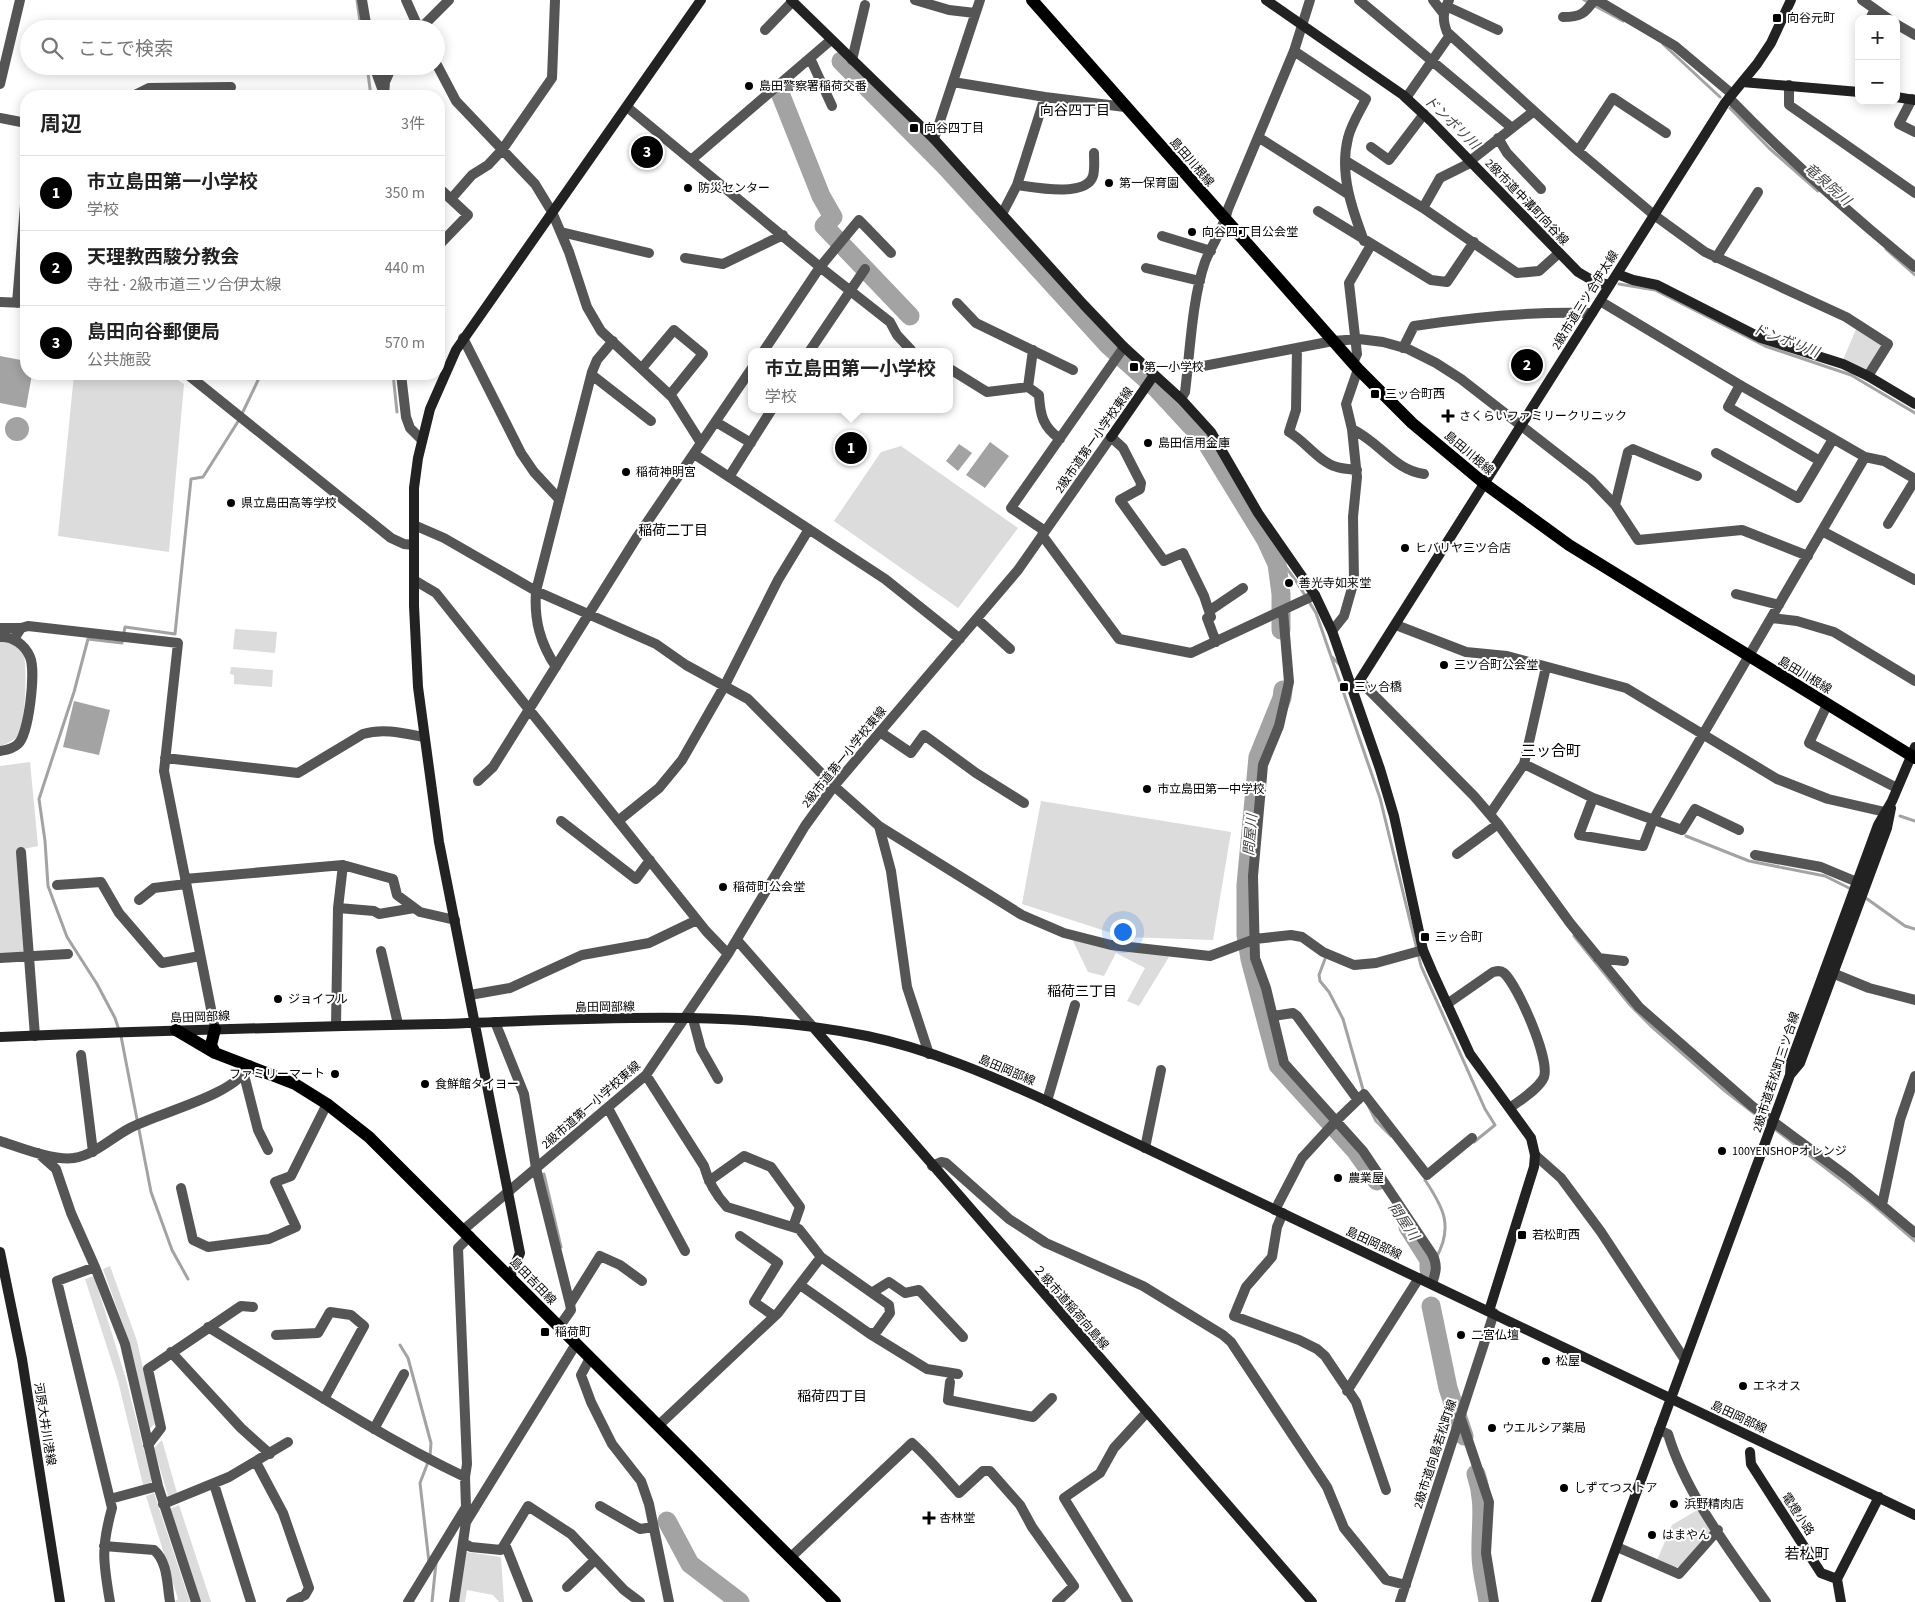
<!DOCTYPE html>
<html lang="ja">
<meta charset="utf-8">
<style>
:root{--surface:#fff;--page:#f2f2f2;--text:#222;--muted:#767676;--line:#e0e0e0;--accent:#000}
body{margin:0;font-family:"Source Sans 3","Noto Sans JP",sans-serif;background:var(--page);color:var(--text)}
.controls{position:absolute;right:15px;top:15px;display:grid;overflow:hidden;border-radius:10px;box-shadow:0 2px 12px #0003}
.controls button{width:45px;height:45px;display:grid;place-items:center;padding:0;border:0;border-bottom:1px solid var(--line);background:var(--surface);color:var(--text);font:25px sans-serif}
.you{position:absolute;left:1122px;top:931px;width:18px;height:18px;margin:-12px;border:4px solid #fff;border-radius:50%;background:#1a73e8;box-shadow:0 0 0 8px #1a73e833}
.badge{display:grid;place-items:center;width:32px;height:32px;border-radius:50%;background:var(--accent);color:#fff;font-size:16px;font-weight:700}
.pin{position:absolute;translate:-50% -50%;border:2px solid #fff;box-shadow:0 1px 5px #0006}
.popup{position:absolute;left:748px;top:348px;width:205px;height:65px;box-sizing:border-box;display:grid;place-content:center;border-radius:10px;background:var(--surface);filter:drop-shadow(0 1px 4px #0005);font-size:16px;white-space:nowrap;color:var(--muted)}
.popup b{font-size:19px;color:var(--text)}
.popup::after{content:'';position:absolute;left:50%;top:100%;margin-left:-10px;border:10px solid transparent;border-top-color:var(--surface)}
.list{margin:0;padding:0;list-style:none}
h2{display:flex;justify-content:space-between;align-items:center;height:65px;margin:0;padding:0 20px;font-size:21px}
h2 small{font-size:16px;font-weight:400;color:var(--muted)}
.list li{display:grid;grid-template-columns:32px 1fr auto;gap:15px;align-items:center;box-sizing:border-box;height:75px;padding:0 20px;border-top:1px solid var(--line)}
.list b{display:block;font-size:19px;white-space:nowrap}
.list p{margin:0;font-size:16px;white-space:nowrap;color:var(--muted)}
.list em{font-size:16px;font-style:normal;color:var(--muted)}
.icon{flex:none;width:28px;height:28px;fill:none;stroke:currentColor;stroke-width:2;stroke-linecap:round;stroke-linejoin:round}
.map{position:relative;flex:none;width:1915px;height:1602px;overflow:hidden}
.search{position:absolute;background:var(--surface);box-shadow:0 2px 12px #0003;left:20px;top:20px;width:425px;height:55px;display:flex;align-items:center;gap:12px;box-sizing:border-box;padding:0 18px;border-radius:28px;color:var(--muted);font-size:19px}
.panel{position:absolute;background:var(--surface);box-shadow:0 2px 12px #0003;left:20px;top:90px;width:425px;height:290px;border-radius:20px}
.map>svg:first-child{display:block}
.green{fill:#dcdcdc}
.water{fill:#a3a3a3}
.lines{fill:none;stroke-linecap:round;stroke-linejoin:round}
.stream{stroke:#a3a3a3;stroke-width:3}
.river{stroke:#a3a3a3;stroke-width:19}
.street{stroke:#555;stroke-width:10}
.secondary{stroke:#222;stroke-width:10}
.primary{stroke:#000;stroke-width:12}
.poi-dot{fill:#000;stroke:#fff;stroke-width:2}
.labels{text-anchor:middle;stroke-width:4;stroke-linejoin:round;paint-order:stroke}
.poi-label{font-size:12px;fill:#000;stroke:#fff;text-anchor:start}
.street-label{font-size:12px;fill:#000;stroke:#fff}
.neighbourhood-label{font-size:14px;fill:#000;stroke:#fff}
.water-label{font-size:14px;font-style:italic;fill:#444;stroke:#fff}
.quarter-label{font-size:15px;fill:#000;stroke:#fff}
</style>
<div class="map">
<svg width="1915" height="1602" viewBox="0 0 1915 1602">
<rect width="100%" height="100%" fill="#fff"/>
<!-- green -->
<path class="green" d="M1856,329L1881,343L1882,347L1869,369L1865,371L1843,360Z
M74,374H168L184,384L169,552L58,536Z
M901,446L1018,528L958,608L834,521L881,452Z
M235,629L277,632L275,653L233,649Z
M0,640C8,642 19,645 23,653C28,662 25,725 19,734C14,741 9,743 0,746Z
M231,667L273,670L272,687L234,684V675L230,674Z
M30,762L38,846L19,850L26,954L0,955V766Z
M1041,801L1231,832L1213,940L1124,937L1022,904Z
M1074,938L1165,954L1169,957L1139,1006L1127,1001L1145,968L1116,953L1104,976L1088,972L1073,941Z
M110,1266L137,1341L155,1423L149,1430L130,1344L103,1269Z
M94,1276L126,1379L152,1482L143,1485L118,1381L85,1279Z
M162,1440L177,1493L168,1496L154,1448Z
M154,1493L190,1602H174L178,1599L146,1496Z
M179,1505L211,1602H201L170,1509Z
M1699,1509L1711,1531L1681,1566L1673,1568L1657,1560L1672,1525Z
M466,1552L501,1557L504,1602H499L493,1595L467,1590L465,1602H458Z"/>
<!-- water -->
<path class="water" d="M0,356L26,361V374H32L26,408L0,403Z
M5 429a12 12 0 1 1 24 0a12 12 0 1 1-24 0Z
M990,442L1009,456L985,488L966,475Z
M959,444L972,453L958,471L946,461Z
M74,701L110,710L99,755L63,747Z"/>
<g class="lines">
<!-- stream -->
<path class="stream" d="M357,0L361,29
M1584,0L1623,21
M1663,44L1720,97
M367,66L371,96
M1730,108L1769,148L1818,191
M1886,249L1915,275
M1619,284L1655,290L1765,346L1851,375L1915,413
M393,374L397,412
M1266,540L1296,581L1316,613L1380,798L1421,966L1485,1109L1495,1125L1474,1142
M1332,657L1340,665
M1900,816L1915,821
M1686,836L1749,861L1825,876L1853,890
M1863,896L1905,926L1915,929
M1574,936L1630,1005L1651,1026L1725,1091L1870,1202L1915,1241
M1325,959L1319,975L1320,981L1329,992L1343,1019L1364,1093
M119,1030L115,1018L97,984L67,937L48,886L45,841L39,799L74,692L88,639L122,643L125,627L175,634L191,479L203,477L239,420L261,374
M121,1036L151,1192L172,1250L188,1279
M1367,1103L1376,1121L1391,1136
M544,1174L561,1247
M1427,1178L1425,1180C1443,1207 1454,1226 1436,1258
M400,1345L408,1358L431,1443L430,1457L420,1483L429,1562
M432,1602L436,1563"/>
<!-- river -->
<path class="river" d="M841,61L946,167L1109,346L1157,389L1206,442L1266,540L1277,564L1281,594V630
M780,93L821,196L833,217L824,226L910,316
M1283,690L1282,698L1258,757L1246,885V935L1250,959L1278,1065L1355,1150L1377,1181
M1408,1227L1429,1260V1269
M1431,1306L1448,1388L1464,1436
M1476,1474C1486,1504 1480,1525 1481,1555C1481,1571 1486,1587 1488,1602
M667,1521L690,1564L740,1602"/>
<!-- street -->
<path class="street" d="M362,0L367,29
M406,0L419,29
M915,0L949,10L975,13
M1359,0L1512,128
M1433,0L1443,13
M1449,0C1443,12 1442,19 1447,32L1578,151L1654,215L1705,252L1846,317L1888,344L1868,376
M1597,0L1675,46L1732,94
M1862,0L1889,19
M1446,6L1498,30
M1563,17C1580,17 1585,14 1594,0
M1870,19L1875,9
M1896,24L1915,35
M420,29L449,0
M765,30L793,1
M1294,51L1366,99C1360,111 1351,125 1348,138C1339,173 1352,209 1364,241
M810,58L832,106
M852,60L865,5
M436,63L456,101L535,184L552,212L569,252L587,307L601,331L672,397L701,443
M374,66L383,91
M953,82L1045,97L1125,107
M0,84L20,0
M1789,85V105L1915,193
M133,96L149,88L231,87
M384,96L385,82L392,66
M1406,98L1450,35
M1729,98C1787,158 1850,214 1915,267
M1912,99L1899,124L1915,132
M627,107L820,267L890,322L897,335L911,350
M0,118L26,123
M1258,137L1348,194
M1498,138L1507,153L1541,189
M934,139L980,0
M1371,147L1389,160L1424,114
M1578,151L1613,98L1666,133
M691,160L831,40
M1346,161L1423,208L1517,273L1539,271L1559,253
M1470,161L1534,111
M1017,185L1045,97
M439,188L468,215L439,245
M451,199L472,175L488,165L502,150L552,78L555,0
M1423,208L1440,178L1472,162
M1318,211L1431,280L1447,282L1474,242
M1002,214L1017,185C1033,187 1086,198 1093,176C1095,169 1094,159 1094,153
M561,232L649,253
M1162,236L1211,251
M685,258L723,264L783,235
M1716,258L1758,192
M1146,268L1200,281
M1600,301L1740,385L1865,457L1884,461L1915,479
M0,302L26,303
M17,303L26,193
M957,303L976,323L1073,370
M463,338L521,453L534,472L559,499
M1297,348L1296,410L1289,432C1305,441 1319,462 1337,467C1343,469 1350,469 1357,470
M1403,348L1414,326C1473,317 1532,311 1592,313
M763,352L820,267L859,220L891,253
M809,352L865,269
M1353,363L1357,354L1349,283L1371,245
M642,368L674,330L703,354L670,395
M950,369L987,392L1028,387L1039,395C1040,415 1043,427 1060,439
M1188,369L1333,341L1359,339L1383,342L1408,349L1436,363L1461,379L1591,480L1615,505L1638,540L1742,530L1808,556
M187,374L391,538L404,544L414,545
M401,374L406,417L410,428L422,440
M592,375L651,421
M1740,385L1728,407L1820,461
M1028,387L1033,350
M1181,399L1185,392C1190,353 1192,299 1205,262C1212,244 1224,228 1228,209L1294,51L1310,0
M716,422L751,443
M1352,429C1381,443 1394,470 1424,474
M1716,453L1798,498L1833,439
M694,454L885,579L960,639
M729,477L772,409
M1615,505L1628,452L1633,449L1697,476
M1888,524L1915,480
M414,525L444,538L536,591L656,644L686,665L748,699L834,786L879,826L1022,915L1064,933L1111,945L1210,956L1255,939L1291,935L1302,937L1323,952L1354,965L1376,963L1423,950
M1045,531L1011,508L1124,347
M1822,531L1915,580
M1042,535L1119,639L1191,653L1315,595
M414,580L436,593L706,931L728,954
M1736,594L1779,605
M1209,611L1243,588
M1283,611L1289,682L1279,726L1263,765L1253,876L1255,958L1266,988L1284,1063L1363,1151L1432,1254C1438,1265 1436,1272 1432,1284
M1772,618L1797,621L1834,632L1915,681
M977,619L1010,649
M1396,625L1466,652L1507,656L1626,688L1777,779L1828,799L1885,812
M0,628H21
M1332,631L1344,616L1354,581L1353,517L1357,477L1352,429L1346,404L1358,369
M0,637C13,636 25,645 30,657C36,671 29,734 18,744C13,749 6,750 0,751
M14,639L21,628L28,626L178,643L164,771L215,1029
M556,667C540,643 534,620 536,591L592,372L597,360L613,341
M1360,681L1474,796L1498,824L1570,923L1639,1007L1752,1106L1848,1177L1915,1233
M1827,705L1809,743L1897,788
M880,732L911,753L924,735L976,773L1024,803
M165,758L298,773L363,734C383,728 403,733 424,737
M1524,764L1593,798L1682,830L1695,809L1739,830
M478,781L493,767L637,537L752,368
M1593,798L1579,835L1643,846L1653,820L1865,457
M1490,814L1524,764L1546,667
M561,821L636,879L650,860
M618,821L659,788L682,760L725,685L778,580L809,529
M879,826L891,871L907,987L929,1054
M21,852L35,1036
M1457,854L1498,824
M1755,855L1821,867L1857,882
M185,879L343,865L393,879L397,895L420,912L455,920
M57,885L101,882L119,913L162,963L200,956
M139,900L154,888L186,884
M338,908L374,911L379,914L414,908
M737,940L813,1027
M381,951L398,1024
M0,958L68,954
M1598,958L1624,961
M1825,970L1869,988L1915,1000
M470,995L510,988L582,955L649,943L697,920
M1447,1004L1493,972C1497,971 1500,970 1504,973C1518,986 1550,1059 1544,1077C1539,1089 1520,1100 1510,1108
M1273,1016L1293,1013L1297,1016L1358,1100
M693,1019L701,1049L718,1079
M495,1022L524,1094L536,1168L570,1304L571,1310L559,1327
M336,1026L338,908L343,865
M81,1055L93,1152
M244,1075L258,1130L268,1150
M646,1075L704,1166C708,1181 716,1195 727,1207L799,1229L821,1257L778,1313L659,1425
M1047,1101L1075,1005
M608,1108L685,1251
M0,1141C19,1147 53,1161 74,1158C96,1154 111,1138 130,1128C160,1112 237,1095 249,1065
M1145,1148L1161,1070
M38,1153L56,1169L71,1213L95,1267L125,1344L158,1486L196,1602
M1535,1155L1561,1178L1601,1232L1685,1360
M932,1166L941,1162L946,1163L1009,1219L1046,1243L1143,1286L1223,1335L1231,1342L1327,1487L1344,1528L1386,1580L1406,1585
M709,1181L744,1156L771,1167L800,1207L793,1227
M181,1188L193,1240L208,1247L269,1239L296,1227L275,1182L291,1176L327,1104
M1882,1205L1900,1120L1915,1076
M1275,1210L1302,1158L1336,1121L1364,1094L1427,1175L1472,1138
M1283,1213L1277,1227L1272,1257L1246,1287L1234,1316L1299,1340L1317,1349L1325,1356L1356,1402L1386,1490
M463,1230L646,1075L728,954L805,826L834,786L1018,570L1111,437L1123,448L1141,483L1140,489L1120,500L1164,561L1183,553L1204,596L1211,617L1207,618L1216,642
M740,1236L778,1263L754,1302L774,1316
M95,1267L57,1281L112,1508C101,1548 103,1561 110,1602
M800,1285L870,1334L877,1331L890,1313L889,1305L821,1257
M873,1292L889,1282L905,1293L919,1290L963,1337
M570,1304L600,1256L620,1265L642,1281
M208,1327C293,1379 375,1434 465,1477L466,1507L408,1602
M870,1334L927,1369L958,1374
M276,1335L318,1333L330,1312L351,1315L364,1326L324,1399
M171,1352L241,1428L270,1454
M590,1358L581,1375L591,1402L612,1444L641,1481L649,1504L669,1602
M950,1382L948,1400L1033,1417L1052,1398
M1347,1391L1419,1278
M1460,1416L1489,1502L1486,1553L1494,1602
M374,1429L404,1374
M1659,1430L1668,1434C1686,1494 1730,1551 1766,1602
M148,1445L161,1428L148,1369L241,1306L253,1307
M256,1462L283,1513L309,1588L305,1595L291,1602
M465,1477L467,1464L458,1248L470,1236
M214,1484L251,1602
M110,1499L158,1486
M163,1504L229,1477L288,1442
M600,1506L640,1529L653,1527
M463,1543L471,1547L501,1550L528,1506L571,1534L624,1590L640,1602
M505,1544L528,1602
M104,1546L154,1550C168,1562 167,1585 170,1602
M1617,1547L1679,1574L1718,1530
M791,1557L912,1443C930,1459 943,1476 959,1493L983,1471H990L1020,1505L1032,1527L1074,1586L1057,1602
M567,1587L595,1560
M454,1602L466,1522L576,1344
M1128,1602L1064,1498L1100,1473L1114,1448L1147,1412
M1400,1602L1494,1313"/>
<!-- secondary -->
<path class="secondary" d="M791,0L934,139L1084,305L1124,347L1181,399L1211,432L1258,513L1315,595L1332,631L1380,769L1394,816L1423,950L1432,971L1470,1054L1531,1138L1535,1155L1534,1167L1489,1311
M1266,0L1403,95L1431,121L1578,272L1595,282L1610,285
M1742,82L1859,92
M1896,97L1915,100
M1617,274L1633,280L1657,285L1761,338L1843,364L1868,376L1915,404
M1111,437L1154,375
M1353,691L1725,103L1757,64L1771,43L1791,0
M813,1027L1312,1602
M0,1037C146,1031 291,1027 437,1024C578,1020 728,1007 867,1036C929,1049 990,1075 1047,1101L1915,1515
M1790,1075L1800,1063L1887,828L1891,808
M0,1252L22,1359L60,1602
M510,1277L520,1253L439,842L418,687L414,606V488L418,458L430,409L456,350L701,0
M1750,1452L1751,1464L1821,1573L1837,1579
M1596,1602L1790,1075L1791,1062L1878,825L1892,801L1915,747
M1841,1602L1837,1579L1879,1497"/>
<!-- primary -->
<path class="primary" d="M1032,0L1358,369L1412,423L1485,484L1569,545L1915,758
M176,1030L215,1053L295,1084L327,1104L369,1137L835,1602
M215,1053L211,1045L215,1029"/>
</g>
<!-- markers -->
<g class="poi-dot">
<rect x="1772" y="13" width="10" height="10" rx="2.5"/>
<circle cx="749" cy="86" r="5"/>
<rect x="909" y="123" width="10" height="10" rx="2.5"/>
<circle cx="1109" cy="183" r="5"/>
<circle cx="688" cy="188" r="5"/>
<circle cx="1192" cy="232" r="5"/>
<rect x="1129" y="362" width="10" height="10" rx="2.5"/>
<rect x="1370" y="389" width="10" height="10" rx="2.5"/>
<path d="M1445.5 408.5h5v5h5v5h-5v5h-5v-5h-5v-5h5z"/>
<circle cx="1148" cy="443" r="5"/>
<circle cx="626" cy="472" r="5"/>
<circle cx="231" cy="503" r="5"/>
<circle cx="1405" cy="548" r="5"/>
<circle cx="1289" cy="583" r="5"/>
<circle cx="1444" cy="665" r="5"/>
<rect x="1339" y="682" width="10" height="10" rx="2.5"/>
<circle cx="1147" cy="789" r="5"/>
<circle cx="723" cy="887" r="5"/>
<rect x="1420" y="932" width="10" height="10" rx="2.5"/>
<circle cx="278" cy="999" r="5"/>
<circle cx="335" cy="1074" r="5"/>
<circle cx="425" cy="1084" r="5"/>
<circle cx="1722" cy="1151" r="5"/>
<circle cx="1338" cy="1178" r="5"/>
<rect x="1517" y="1230" width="10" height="10" rx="2.5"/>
<rect x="540" y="1327" width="10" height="10" rx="2.5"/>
<circle cx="1461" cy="1335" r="5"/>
<circle cx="1546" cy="1361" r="5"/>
<circle cx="1743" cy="1386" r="5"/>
<circle cx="1492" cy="1428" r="5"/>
<circle cx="1564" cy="1488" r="5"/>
<circle cx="1674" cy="1504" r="5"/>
<path d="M926.5 1510.5h5v5h5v5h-5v5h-5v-5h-5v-5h5z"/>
<circle cx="1652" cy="1535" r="5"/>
</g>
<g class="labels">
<!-- poi labels -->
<g class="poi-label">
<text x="1787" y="22">向谷元町</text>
<text x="759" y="90">島田警察署稲荷交番</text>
<text x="924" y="132">向谷四丁目</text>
<text x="1119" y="187">第一保育園</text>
<text x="698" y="192">防災センター</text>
<text x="1202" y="236">向谷四丁目公会堂</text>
<text x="1144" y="371">第一小学校</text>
<text x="1385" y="398">三ッ合町西</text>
<text x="1459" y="420">さくらいファミリークリニック</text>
<text x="1158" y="447">島田信用金庫</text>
<text x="636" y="476">稲荷神明宮</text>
<text x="241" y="507">県立島田高等学校</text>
<text x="1415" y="552">ヒバリヤ三ツ合店</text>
<text x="1299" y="587">善光寺如来堂</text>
<text x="1454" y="669">三ツ合町公会堂</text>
<text x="1354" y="691">三ッ合橋</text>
<text x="1157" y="793">市立島田第一中学校</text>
<text x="733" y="891">稲荷町公会堂</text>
<text x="1435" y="941">三ッ合町</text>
<text x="288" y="1003">ジョイフル</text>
<text x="325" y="1078" text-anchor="end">ファミリーマート</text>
<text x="435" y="1088">食鮮館タイヨー</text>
<text x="1732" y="1155">100YENSHOPオレンジ</text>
<text x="1348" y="1182">農業屋</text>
<text x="1532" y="1239">若松町西</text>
<text x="555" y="1336">稲荷町</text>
<text x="1471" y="1339">二宮仏壇</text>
<text x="1556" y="1365">松屋</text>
<text x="1753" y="1390">エネオス</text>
<text x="1502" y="1432">ウエルシア薬局</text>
<text x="1574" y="1492">しずてつストア</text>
<text x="1684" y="1508">浜野精肉店</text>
<text x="939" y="1522">杏林堂</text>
<text x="1662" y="1539">はまやん</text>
</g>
<!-- street labels -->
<g class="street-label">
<text transform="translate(1192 162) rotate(49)" y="4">島田川根線</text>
<text transform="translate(1527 202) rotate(46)" y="4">2級市道中溝町向谷線</text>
<text transform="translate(1585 300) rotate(-58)" y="4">2級市道三ツ合伊太線</text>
<text transform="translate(1094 440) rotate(-55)" y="4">2級市道第一小学校東線</text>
<text transform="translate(1469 453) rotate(40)" y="4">島田川根線</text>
<text transform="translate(1805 675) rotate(31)" y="4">島田川根線</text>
<text transform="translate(844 757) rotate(-51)" y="4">2級市道第一小学校東線</text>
<text transform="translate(605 1007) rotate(-1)" y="4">島田岡部線</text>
<text transform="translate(200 1017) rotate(-2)" y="4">島田岡部線</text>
<text transform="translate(1007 1070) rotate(23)" y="4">島田岡部線</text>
<text transform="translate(1776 1072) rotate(-72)" y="4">2級市道若松町三ツ合線</text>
<text transform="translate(591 1105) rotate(-41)" y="4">2級市道第一小学校東線</text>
<text transform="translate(1374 1243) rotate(25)" y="4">島田岡部線</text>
<text transform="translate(533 1281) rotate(46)" y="4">島田吉田線</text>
<text transform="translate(1071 1307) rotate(49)" y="4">２級市道稲荷向島線</text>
<text transform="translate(1739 1417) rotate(25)" y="4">島田岡部線</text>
<text transform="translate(45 1424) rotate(81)" y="4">河原大井川港線</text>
<text transform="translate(1435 1454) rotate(-72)" y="4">2級市道向島若松町線</text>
<text transform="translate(1798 1514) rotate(57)" y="4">電燈小路</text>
</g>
<!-- neighbourhood labels -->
<g class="neighbourhood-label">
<text x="1075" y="115">向谷四丁目</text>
<text x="673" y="535">稲荷二丁目</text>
<text x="1082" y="996">稲荷三丁目</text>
<text x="832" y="1401">稲荷四丁目</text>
</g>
<!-- water labels -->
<g class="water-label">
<text transform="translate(1452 122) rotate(44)" y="5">ドンボリ川</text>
<text transform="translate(1828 184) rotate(41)" y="5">竜泉院川</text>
<text transform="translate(1786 340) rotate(21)" y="5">ドンボリ川</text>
<text transform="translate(1250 835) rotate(-85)" y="5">問屋川</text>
<text transform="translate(1404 1221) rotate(56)" y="5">問屋川</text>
</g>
<!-- quarter labels -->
<g class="quarter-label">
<text x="1551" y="756">三ッ合町</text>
<text x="1807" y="1559">若松町</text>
</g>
</g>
</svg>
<div class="controls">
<button>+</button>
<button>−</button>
</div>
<div class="you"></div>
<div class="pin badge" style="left:851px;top:448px">1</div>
<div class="popup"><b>市立島田第一小学校</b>学校</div>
<div class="pin badge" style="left:1527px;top:365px">2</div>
<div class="pin badge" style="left:647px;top:152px">3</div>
<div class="search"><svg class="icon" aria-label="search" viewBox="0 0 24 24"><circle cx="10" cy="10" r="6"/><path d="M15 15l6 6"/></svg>ここで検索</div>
<section class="panel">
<h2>周辺<small>3件</small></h2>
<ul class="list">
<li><span class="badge">1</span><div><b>市立島田第一小学校</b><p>学校</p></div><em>350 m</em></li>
<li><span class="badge">2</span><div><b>天理教西駿分教会</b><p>寺社 · 2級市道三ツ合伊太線</p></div><em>440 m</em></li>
<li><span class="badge">3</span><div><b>島田向谷郵便局</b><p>公共施設</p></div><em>570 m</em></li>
</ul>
</section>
</div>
